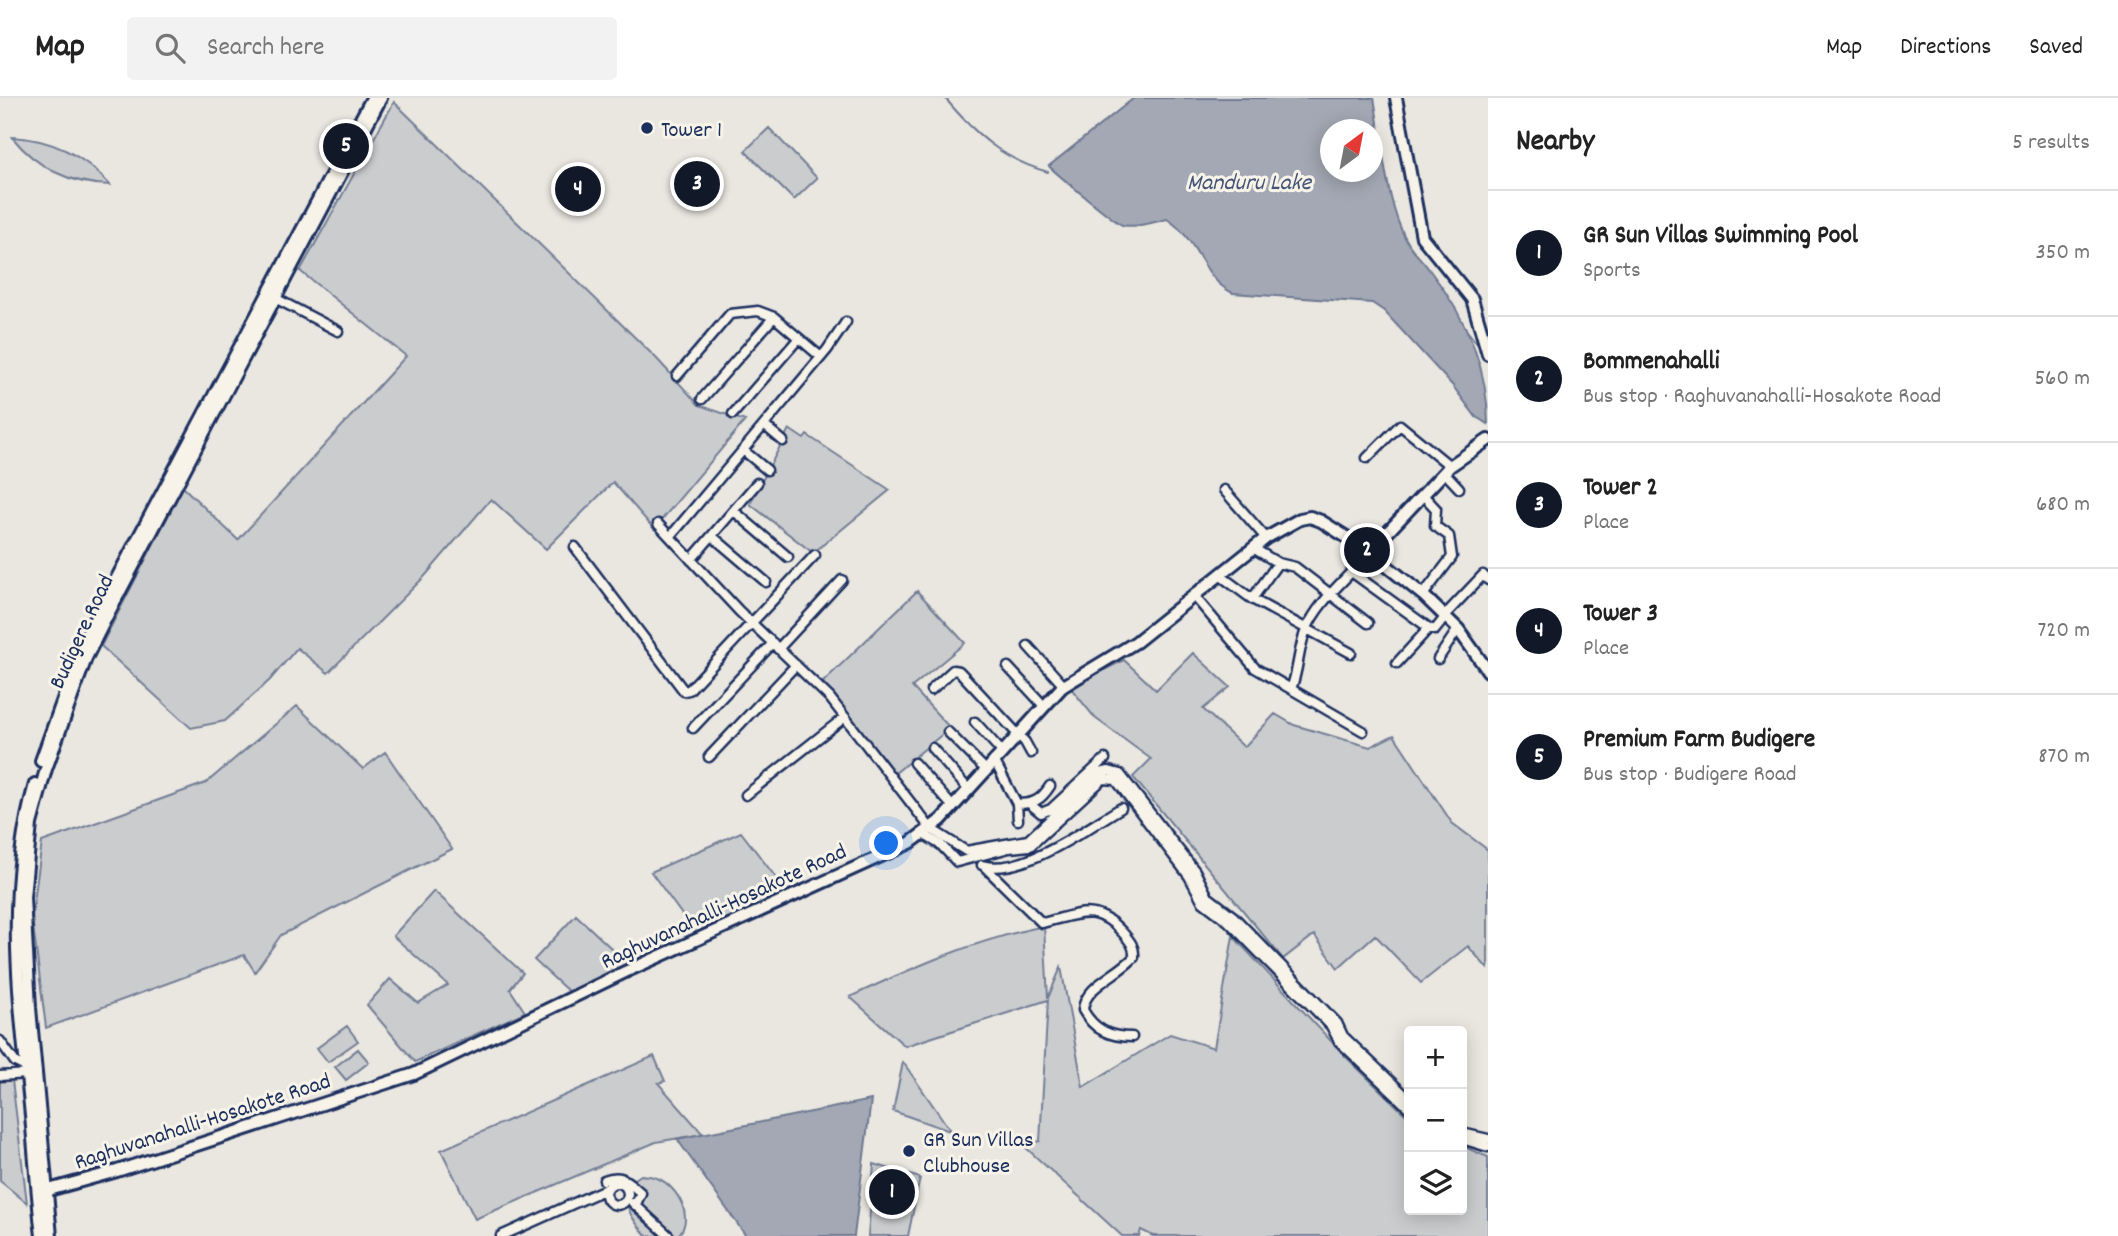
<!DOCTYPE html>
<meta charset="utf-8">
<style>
:root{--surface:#fff;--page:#f2f2f2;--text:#222;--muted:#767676;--line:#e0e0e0;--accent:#111827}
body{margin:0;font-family:Dekko,sans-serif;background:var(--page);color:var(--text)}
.controls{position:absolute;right:21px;bottom:21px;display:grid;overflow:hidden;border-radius:7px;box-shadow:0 4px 18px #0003}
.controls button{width:63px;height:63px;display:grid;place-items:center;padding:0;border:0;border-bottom:2px solid var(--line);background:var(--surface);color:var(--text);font:35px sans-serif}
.compass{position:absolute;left:1320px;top:21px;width:63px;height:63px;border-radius:50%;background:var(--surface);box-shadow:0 4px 18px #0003;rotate:32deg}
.you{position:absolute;left:887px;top:746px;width:24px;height:24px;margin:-18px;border:5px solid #fff;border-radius:50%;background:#1a73e8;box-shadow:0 0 0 10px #1a73e833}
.badge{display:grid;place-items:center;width:46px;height:46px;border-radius:50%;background:var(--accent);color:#fff;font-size:23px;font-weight:700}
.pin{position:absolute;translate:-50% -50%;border:4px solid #fff;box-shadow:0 2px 7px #0006}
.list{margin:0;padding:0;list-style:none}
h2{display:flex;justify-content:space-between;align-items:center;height:91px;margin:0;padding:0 28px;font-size:30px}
h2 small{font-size:23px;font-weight:400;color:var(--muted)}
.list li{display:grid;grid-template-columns:46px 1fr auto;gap:21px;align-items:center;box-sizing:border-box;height:126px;padding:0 28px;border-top:2px solid var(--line)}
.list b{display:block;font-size:26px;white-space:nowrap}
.list p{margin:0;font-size:23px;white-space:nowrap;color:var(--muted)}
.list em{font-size:23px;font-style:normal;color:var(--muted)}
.icon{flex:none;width:38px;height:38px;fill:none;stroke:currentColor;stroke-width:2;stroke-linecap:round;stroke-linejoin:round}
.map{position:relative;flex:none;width:1488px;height:1138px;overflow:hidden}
header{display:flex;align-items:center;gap:42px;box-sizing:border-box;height:98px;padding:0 35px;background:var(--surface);border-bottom:2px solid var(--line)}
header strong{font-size:33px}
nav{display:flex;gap:38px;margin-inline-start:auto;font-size:24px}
.search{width:490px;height:63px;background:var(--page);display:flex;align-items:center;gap:18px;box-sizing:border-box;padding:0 24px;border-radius:7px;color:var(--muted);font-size:26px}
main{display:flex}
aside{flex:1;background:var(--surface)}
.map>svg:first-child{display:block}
.green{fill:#cbcccd;stroke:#737e96;stroke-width:2}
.water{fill:#a3a8b4;stroke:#6d7892;stroke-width:2;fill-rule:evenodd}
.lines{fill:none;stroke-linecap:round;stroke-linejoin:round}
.stream{stroke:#6d7892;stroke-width:2}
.minor-casing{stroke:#1b2f5e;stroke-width:13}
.major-casing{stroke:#1b2f5e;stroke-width:16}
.minor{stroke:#f7f3e8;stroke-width:8}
.major{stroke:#f7f3e8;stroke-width:10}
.poi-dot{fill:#1b2f5e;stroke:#f7f3e8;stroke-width:2.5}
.labels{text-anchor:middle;stroke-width:6;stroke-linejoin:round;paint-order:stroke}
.poi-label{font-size:23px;fill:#1b2f5e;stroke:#f7f3e8;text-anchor:start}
.street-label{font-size:23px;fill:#1b2f5e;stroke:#f7f3e8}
.water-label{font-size:24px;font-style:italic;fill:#445378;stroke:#f7f3e8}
</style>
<header>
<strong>Map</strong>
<div class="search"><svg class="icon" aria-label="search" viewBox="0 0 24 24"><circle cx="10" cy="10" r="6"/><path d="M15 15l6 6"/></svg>Search here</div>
<nav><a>Map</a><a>Directions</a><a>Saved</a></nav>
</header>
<main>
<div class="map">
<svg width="1488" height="1138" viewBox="0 0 1488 1138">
<rect width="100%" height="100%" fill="#eae7e0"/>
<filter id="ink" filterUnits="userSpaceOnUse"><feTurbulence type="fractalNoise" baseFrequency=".0143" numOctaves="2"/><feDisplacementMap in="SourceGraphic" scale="14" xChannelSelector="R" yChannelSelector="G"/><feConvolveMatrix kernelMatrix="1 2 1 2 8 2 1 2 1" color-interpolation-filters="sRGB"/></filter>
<g filter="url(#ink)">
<!-- green -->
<path class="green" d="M394,4L657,261L699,307L745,323L654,431L613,384L546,451L491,401L425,478L328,575L297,550L270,582L225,623L191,630L101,548L183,389L238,442L406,258L300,173Z
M769,30L817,80L794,102L745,53Z
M12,39C52,41 84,57 110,87C70,86 37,70 12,39Z
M789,331L804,341L807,337L890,392L813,455L750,406Z
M917,493L965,545L912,589L950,630L894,676L823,584Z
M1193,555L1230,589L1203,611L1244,649L1275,616L1294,627L1370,649L1394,637L1452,725L1488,752V871L1468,848L1421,885L1375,837L1338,870L1314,837L1283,861L1133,679L1151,661L1095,620L1070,589L1124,562L1156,592Z
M297,608L363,671L385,654L452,751L281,837L255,874L244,857L46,930L32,819L42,744L206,685Z
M741,734L787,794L696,836L651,774Z
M434,793L523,875L510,891L525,914L415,964L367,907L390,881L418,905L448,887L393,838Z
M576,817L629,867L569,894L534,862Z
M1044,828L1048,900L1061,869L1083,989L1170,936L1214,950L1233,838L1345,958L1409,1020V1112H1462V1048L1488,1059V1138H1153L1141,1132L1139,1138H1122L1024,1048L1040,1043L1048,902L905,948L850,899C916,868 972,843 1044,828Z
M347,928L358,943L328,964L317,950Z
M358,951L369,964L346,982L335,969Z
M654,958L665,983L658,985L703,1036L656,1044L475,1121L441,1052Z
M903,964L950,1032V1033L893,1013Z
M12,982L27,1105L0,1083V983Z
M874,1066L920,1080L908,1138H868Z
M641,1077C646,1078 653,1078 657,1080C678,1088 696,1122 677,1138H647C632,1122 624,1109 626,1087Z"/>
<!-- water -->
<path class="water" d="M1134,0H1374C1381,39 1386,96 1401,131C1410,153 1419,157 1431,174C1465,218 1488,270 1488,326L1476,319L1452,287L1384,213L1372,205L1233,195C1200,179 1201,143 1167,121C1154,124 1135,130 1122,127C1118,126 1055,75 1049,68ZM1330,32H1372V74H1330Z
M871,1002L854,1138H746L677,1041Z"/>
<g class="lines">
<!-- stream -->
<path class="stream" d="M945,0C975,36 1003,62 1048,74
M1468,234L1482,252"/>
<defs>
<path id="minor" d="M275,200L338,233
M677,278L730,216L758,213L774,219L821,259
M702,301L774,219
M733,316L799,240
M764,327L783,343
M743,352L767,372
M1367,360L1400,327L1450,368
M1444,374L1459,390
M1224,392L1266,440
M1423,397L1436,411L1435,428L1449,438L1452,459L1423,497
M734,413L788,459
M658,426L739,513L830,600L931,731L966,753L1028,742L1100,675L1109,673L1120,676L1195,773L1208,799L1234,819L1337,925L1343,938L1409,1001
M712,438L766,484
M670,439L827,252L846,224
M575,449L684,593L689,592L815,457
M1253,450L1278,465L1295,469L1368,525
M691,462L757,385
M1353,475L1429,530
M1221,478L1252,501L1351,555
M1195,499L1255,570L1363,633
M1252,501L1278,465
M1445,517L1483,477L1488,482
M1028,548L1064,588
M778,551L842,482
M1438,561L1458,531
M1397,565L1429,530L1435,532L1446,518
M1008,569L1044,608
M1291,591C1299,571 1298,551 1306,532C1320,500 1348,481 1369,454
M931,592L953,572L959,573L1025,644L1031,655
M975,624L1002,654
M693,630L773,545
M948,634L986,672
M932,650L969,692
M709,659L796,567
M994,662L1017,706L1018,722
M914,665L953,709
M746,697L845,619
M1017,706C1034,706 1041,702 1050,688
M1030,706L1041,715L1051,711L1105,661
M923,736L941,747L957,764L1009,750L1030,748L1103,681L1116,682L1189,778L1203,804L1228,823L1331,928L1339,943L1409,1010
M982,767C1022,779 1087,730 1121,710
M984,768L1042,825C1077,817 1096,804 1123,835C1130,843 1135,849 1134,859C1120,876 1084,888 1083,912C1094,932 1110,939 1132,939
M0,943L15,964L29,971
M0,978L27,976
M1462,1035L1488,1041
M1462,1041L1488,1049
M604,1082C622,1075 627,1083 641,1095L636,1106
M606 1096a11 11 0 1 1 22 0a11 11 0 1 1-22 0Z
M633,1105L669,1138
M501,1138L608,1090"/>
<path id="major" d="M1396,0L1422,139L1472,201L1488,256
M1369,454L1450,368L1488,342
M41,663L85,540L372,0
M35,686C8,781 16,880 27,978C33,1031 36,1085 42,1138
M38,1095L117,1073L414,976L625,874L910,745L941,722L1062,589L1136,544L1266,440L1300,421L1310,419L1321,423L1367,452L1423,497L1458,531L1488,573
M51,1138L30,910L24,799L31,726L46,671L86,560L106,520L381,0"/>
</defs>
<!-- minor casing -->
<use href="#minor" class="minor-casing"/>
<!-- major casing -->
<use href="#major" class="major-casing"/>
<!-- minor -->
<use href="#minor" class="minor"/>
<!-- major -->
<use href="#major" class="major"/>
</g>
</g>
<!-- markers -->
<g class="poi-dot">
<circle cx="647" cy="30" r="7"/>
<circle cx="909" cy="1053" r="7"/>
</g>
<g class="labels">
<!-- poi labels -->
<g class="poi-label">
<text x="661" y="38">Tower 1</text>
<text x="923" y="1048">GR Sun Villas<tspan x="923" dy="26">Clubhouse</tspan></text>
</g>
<!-- street labels -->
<g class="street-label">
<text transform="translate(80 533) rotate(-65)" y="8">Budigere Road</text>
<text transform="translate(723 807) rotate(-25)" y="8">Raghuvanahalli-Hosakote Road</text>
<text transform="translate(202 1022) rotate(-18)" y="8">Raghuvanahalli-Hosakote Road</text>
</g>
<!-- water labels -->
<g class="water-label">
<text x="1249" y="91">Manduru Lake</text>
</g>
</g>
</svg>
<div class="controls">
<button>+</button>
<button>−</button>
<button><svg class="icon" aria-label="layers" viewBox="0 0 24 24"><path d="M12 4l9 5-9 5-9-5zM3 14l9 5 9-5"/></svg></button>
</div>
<svg class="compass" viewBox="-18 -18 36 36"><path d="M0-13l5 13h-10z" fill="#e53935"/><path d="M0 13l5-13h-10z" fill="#767676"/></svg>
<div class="you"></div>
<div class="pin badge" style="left:892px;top:1094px">1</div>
<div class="pin badge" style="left:1367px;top:452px">2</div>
<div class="pin badge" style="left:697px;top:86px">3</div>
<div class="pin badge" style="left:578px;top:91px">4</div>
<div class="pin badge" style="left:346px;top:48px">5</div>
</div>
<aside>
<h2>Nearby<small>5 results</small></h2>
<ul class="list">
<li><span class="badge">1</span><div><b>GR Sun Villas Swimming Pool</b><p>Sports</p></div><em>350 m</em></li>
<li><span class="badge">2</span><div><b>Bommenahalli</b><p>Bus stop · Raghuvanahalli-Hosakote Road</p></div><em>560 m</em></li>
<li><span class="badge">3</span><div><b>Tower 2</b><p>Place</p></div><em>680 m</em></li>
<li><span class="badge">4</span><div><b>Tower 3</b><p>Place</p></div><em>720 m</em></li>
<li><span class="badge">5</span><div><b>Premium Farm Budigere</b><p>Bus stop · Budigere Road</p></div><em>870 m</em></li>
</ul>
</aside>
</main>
